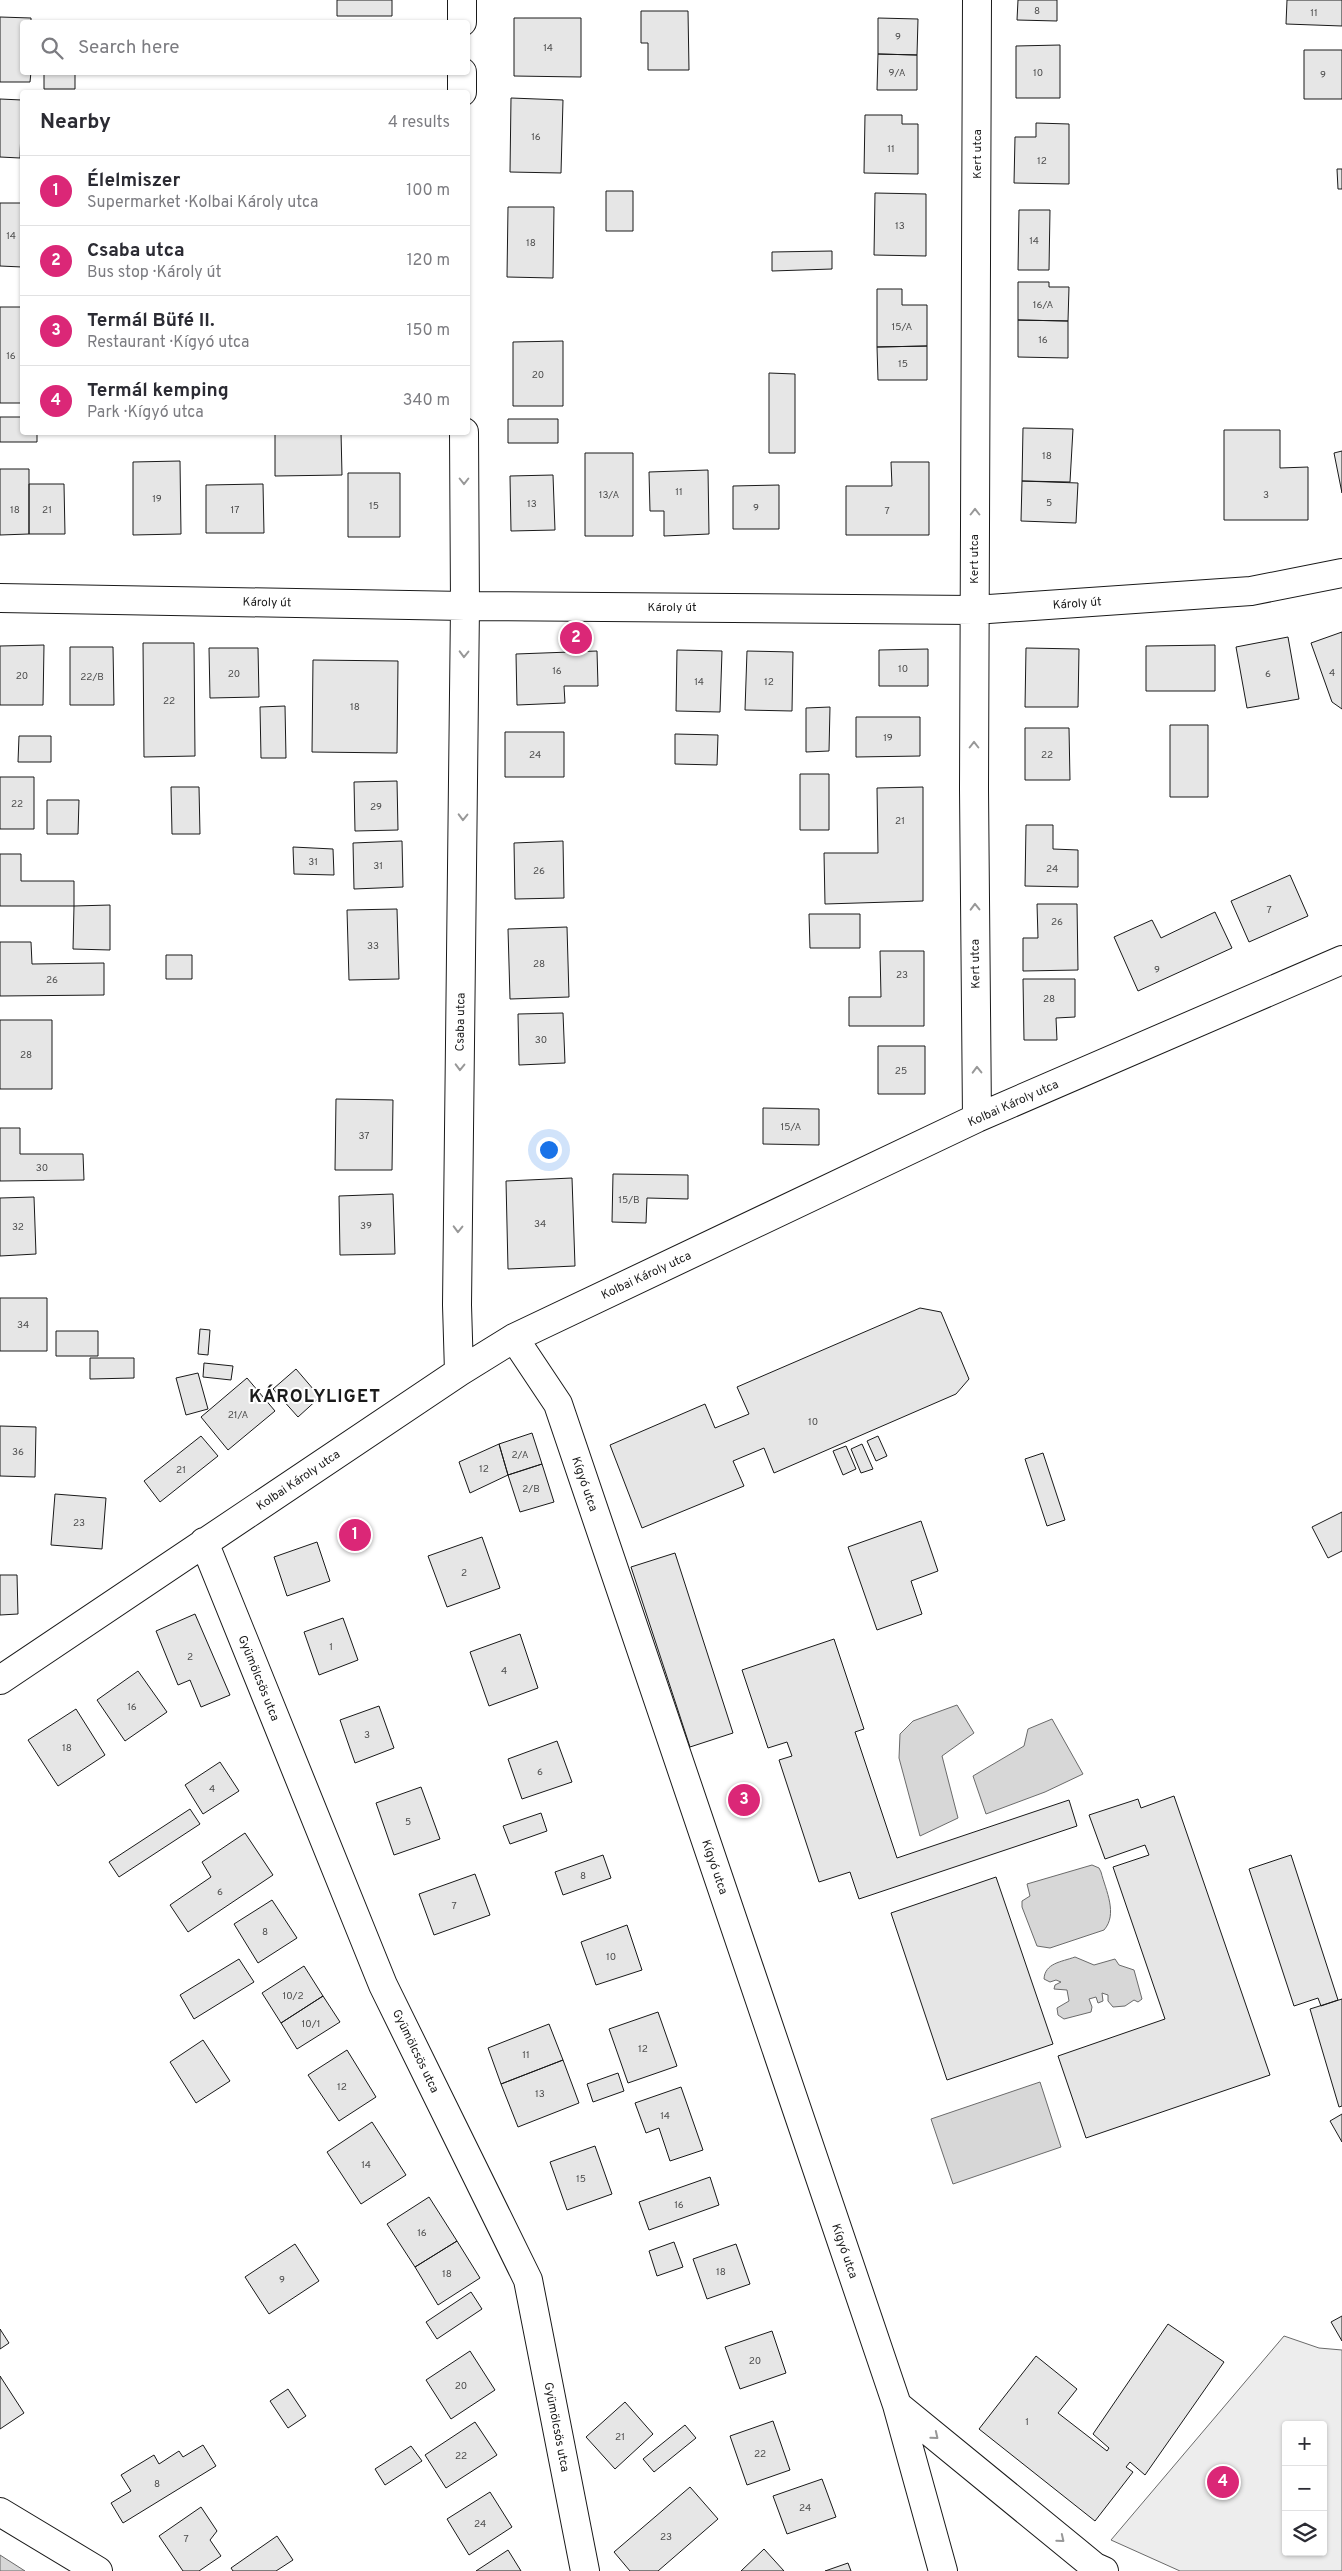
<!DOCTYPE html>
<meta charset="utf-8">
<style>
:root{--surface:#fff;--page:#f2f2f3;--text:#2b2b33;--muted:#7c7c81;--line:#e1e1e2;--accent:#db2777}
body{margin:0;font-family:Overpass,sans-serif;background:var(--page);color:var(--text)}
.controls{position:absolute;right:15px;bottom:15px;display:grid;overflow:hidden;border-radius:5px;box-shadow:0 1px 4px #0004}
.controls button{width:45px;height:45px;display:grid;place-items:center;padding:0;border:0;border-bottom:1px solid var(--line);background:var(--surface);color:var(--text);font:25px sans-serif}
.you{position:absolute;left:548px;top:1149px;width:18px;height:18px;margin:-12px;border:4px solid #fff;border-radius:50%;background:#1a73e8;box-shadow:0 0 0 8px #1a73e833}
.badge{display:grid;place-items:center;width:32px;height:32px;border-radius:50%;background:var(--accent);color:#fff;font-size:16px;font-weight:700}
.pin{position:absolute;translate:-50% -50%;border:2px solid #fff;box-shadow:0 1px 5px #0006}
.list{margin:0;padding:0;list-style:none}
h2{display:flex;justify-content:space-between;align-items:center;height:65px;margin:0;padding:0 20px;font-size:21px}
h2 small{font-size:16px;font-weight:400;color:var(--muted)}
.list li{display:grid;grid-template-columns:32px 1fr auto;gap:15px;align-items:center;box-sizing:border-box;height:70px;padding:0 20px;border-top:1px solid var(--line)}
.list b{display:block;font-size:19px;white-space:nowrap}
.list p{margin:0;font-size:16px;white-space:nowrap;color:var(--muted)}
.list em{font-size:16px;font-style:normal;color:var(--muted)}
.icon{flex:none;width:28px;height:28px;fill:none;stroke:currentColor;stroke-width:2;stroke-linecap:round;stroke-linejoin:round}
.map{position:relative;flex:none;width:1342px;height:2571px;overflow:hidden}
.search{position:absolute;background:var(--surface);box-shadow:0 1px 4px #0004;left:20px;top:20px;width:450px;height:55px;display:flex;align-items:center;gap:12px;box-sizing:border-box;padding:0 18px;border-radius:5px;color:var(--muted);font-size:19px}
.panel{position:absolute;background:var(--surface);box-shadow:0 1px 4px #0004;left:20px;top:90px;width:450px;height:345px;border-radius:5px}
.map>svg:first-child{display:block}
.green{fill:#ededed;stroke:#6a6a6a;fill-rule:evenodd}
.water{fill:#d7d7d7;stroke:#6a6a6a}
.building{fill:#e6e6e6;stroke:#1a1a1a}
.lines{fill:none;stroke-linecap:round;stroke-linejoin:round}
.minor-casing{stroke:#1a1a1a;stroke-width:30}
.minor{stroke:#fff;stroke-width:28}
.oneway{stroke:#989898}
.labels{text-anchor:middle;stroke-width:4;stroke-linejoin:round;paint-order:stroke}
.number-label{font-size:10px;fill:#4d4d4d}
.street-label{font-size:12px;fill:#1a1a1a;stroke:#fff}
.district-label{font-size:18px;font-weight:bold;letter-spacing:1px;fill:#1a1a1a;stroke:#fff}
</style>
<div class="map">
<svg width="1342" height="2571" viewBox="0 0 1342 2571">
<rect width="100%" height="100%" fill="#fff"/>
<!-- green -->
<path class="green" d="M1284,2336L1319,2348L1342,2350V2571H1180L1111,2540ZM1286,2425H1323V2552H1286Z"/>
<!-- water -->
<path class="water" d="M957,1705L974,1733L942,1756L958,1818L920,1836L899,1758L900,1734L913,1721Z
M1052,1719L1083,1774L1045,1792L986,1814L973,1776L1024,1746L1028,1729Z
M1092,1865L1099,1868L1101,1872C1106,1891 1118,1914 1104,1930L1050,1948L1037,1946L1022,1907V1901L1030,1896L1027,1884Z
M1075,1957L1094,1965L1115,1959L1119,1965L1134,1970L1142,1999L1138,2002L1134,2000L1125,2006L1113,2007L1108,2001V1995L1102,1993L1103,2001L1098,2003L1096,1997L1089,1999L1092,2007L1091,2012L1064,2019L1058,2015L1057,2008L1069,2001L1067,1990L1054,1989L1055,1985L1061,1982L1056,1980L1050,1982L1044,1979C1045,1963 1061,1962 1075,1957Z
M1040,2082L1061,2147L953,2184L931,2119Z
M0,2555L25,2571H0Z"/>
<!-- building -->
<path class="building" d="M337,0H392V16H337Z
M1018,0H1057V21L1017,20Z
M1287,0H1342V26L1286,24Z
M641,11H688L689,70H648V43H641Z
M0,17L31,18V22H22V72H31L30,82H0Z
M514,18H581V77L514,76Z
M878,18L918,19L917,55L878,54Z
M1060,45V98H1016V46Z
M1304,50H1342V99H1304Z
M878,54L917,55V90H877Z
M44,72H75V89H44Z
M511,98L563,100L561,173L510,172Z
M0,99L22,100L20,158L0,157Z
M865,115H902V124H918V174L864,173Z
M1036,123L1069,124V184L1014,183L1015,137H1036Z
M1337,169H1342V189H1338Z
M606,191H633V231H606Z
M875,193L926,194V256L874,255Z
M0,203H22V267L0,266Z
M508,207H554L553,278L507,277Z
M1019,210H1050L1049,270H1018Z
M832,251V269L772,271V252Z
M1018,282H1049V287H1069L1068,321L1018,320Z
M877,289H902V305H927V346L877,347Z
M0,307H22V403H0Z
M1018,320L1068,321V358L1018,357Z
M563,341V406H513V342Z
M927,346V380H878L877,347Z
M769,373L795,374V453H769Z
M0,417H22V432H37V442H0Z
M508,419H558V443H508Z
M1023,428L1073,429L1070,482L1022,481Z
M1224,430H1280V468L1308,467V520H1224Z
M275,432H341L342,475L275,476Z
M1342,451V493L1334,453Z
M585,453H633V536H585Z
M180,461L181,534L133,535V462Z
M891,462H929V535H846V486H892Z
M0,469H29V534L0,535Z
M708,470L709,534L664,536V511H650L649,472Z
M348,473H400V537H348Z
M553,475L555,530L511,531L510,476Z
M1022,481L1078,483L1076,523L1021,521Z
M29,484H64L65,534H29Z
M263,484L264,533H206V485Z
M779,485V529H733V486Z
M1342,632V709L1332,702L1311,643Z
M1288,637L1299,699L1247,708L1236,647Z
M143,643H194L195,756L144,757Z
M44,645L43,705H0V646Z
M1215,645V691H1146V646Z
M70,647H113L114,705H70Z
M209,648H258L259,697L210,698Z
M1026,648L1079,649L1078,707H1025Z
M928,649V686H879V650Z
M677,650L722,651L720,712L676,711Z
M597,651L598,686H564L565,703L517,705L516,654Z
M747,651L793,652L792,711L745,710Z
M313,660L398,661L397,753L312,752Z
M285,706L286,758H261L260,707Z
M830,707L829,751L806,752V708Z
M856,717H920V756L856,757Z
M1170,725H1208V797H1170Z
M1025,728H1069L1070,780H1025Z
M505,732H564V777H505Z
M675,734L718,735L717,765L675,764Z
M19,736H51V762H18Z
M800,774H829V830H800Z
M0,777H34V829H0Z
M397,781L398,830L355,831L354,782Z
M171,787H199L200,834H172Z
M923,787V901L825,904L824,853H878L877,788Z
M47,800H79L78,834H47Z
M1026,825H1053V849L1078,850V887L1025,886Z
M402,841L403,887L354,889L353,843Z
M563,841L564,898L515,899L514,843Z
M293,847L333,849L334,875L294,874Z
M0,854H21V881H74V906H0Z
M1290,875L1308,916L1249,942L1231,901Z
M1037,904H1077L1078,970L1023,971V938H1038Z
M110,905V950L73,949L74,906Z
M397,909L399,979L349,980L347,910Z
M1215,912L1232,948L1138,991L1114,937L1152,920L1161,938Z
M809,914H860V948H810Z
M567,927L569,997L510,999L508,929Z
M0,942H31L32,964L104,963V995L0,996Z
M880,951H924V1026H849V997H881Z
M166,955H192V979H166Z
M1023,979H1075V1017L1056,1018L1057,1040H1024Z
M563,1013L565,1063L519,1065L518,1014Z
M0,1020H52V1089H0Z
M878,1046H925V1094H878Z
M336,1099L393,1100L392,1170H335Z
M763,1108L819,1109V1145L763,1144Z
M0,1128H20V1154H83L84,1180L0,1181Z
M613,1174L688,1175V1199L647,1198L646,1223L612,1222Z
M572,1178L575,1266L508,1269L506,1181Z
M393,1194L395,1254L340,1255L339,1196Z
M34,1197L36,1254L0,1256V1198Z
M0,1298H47V1351H0Z
M920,1308L941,1312L969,1379L956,1394L774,1473L764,1448L733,1461L744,1486L642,1528L610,1445L705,1404L715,1428L749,1414L737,1387Z
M200,1329L210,1330L208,1355L198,1354Z
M56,1331H98V1356H56Z
M90,1358H134V1378L90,1379Z
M204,1363L233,1366L231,1380L203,1377Z
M296,1369L320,1397L298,1417L273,1389Z
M198,1373L208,1409L186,1415L176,1378Z
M247,1378L275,1411L228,1450L201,1417Z
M0,1426L36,1427L35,1477L0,1476Z
M532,1433L542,1464L508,1475L499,1444Z
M201,1436L218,1456L160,1502L144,1481Z
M878,1436L887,1456L876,1461L867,1441Z
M499,1444L508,1475L470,1493L459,1462Z
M862,1444L873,1469L861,1473L851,1449Z
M846,1446L856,1469L843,1475L833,1451Z
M1043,1453L1065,1520L1047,1526L1025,1459Z
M542,1464L554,1502L520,1512L508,1475Z
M55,1494L106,1498L102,1549L51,1545Z
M1342,1512V1551L1328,1558L1312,1527Z
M921,1521L938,1571L911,1581L922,1614L877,1630L848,1547Z
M482,1537L500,1588L447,1607L428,1556Z
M317,1542L330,1581L287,1596L274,1557Z
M675,1553L733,1733L690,1747L631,1567Z
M0,1575H17L18,1614L0,1615Z
M195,1614L230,1695L201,1707L190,1680L178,1685L156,1631Z
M343,1618L358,1660L319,1675L304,1632Z
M520,1634L538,1688L489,1706L470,1652Z
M834,1639L864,1729L855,1732L897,1858L1069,1800L1077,1826L859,1899L850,1872L819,1882L779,1760L792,1756L787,1742L768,1748L742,1670Z
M138,1671L167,1712L125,1741L97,1700Z
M379,1706L394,1748L355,1763L340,1720Z
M76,1709L105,1755L58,1786L28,1740Z
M557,1741L572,1782L522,1799L508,1759Z
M220,1762L239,1791L203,1814L185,1785Z
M421,1787L440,1839L394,1855L376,1803Z
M1174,1796L1270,2075L1086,2138L1058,2056L1165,2019L1113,1867L1149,1855L1145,1845L1105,1859L1089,1815L1138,1799L1141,1808Z
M190,1809L200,1824L119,1877L109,1862Z
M541,1813L547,1831L510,1844L503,1826Z
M245,1833L273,1875L188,1932L170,1905L211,1877L202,1862Z
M603,1855L611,1878L563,1895L555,1872Z
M1291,1855L1338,2000L1321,2006L1318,1998L1294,2006L1249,1869Z
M475,1874L490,1915L434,1935L419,1894Z
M996,1877L1053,2044L947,2080L891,1913Z
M272,1900L297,1938L258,1963L234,1924Z
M627,1925L642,1970L596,1985L581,1942Z
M239,1959L254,1982L194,2019L180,1995Z
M304,1966L323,1996L281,2023L262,1993Z
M323,1996L340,2022L297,2049L281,2023Z
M1342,1999V2106L1339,2107L1310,2009Z
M658,2012L677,2066L628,2083L609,2029Z
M549,2024L563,2060L501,2084L488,2048Z
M203,2040L230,2081L196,2103L170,2062Z
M347,2050L376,2097L339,2121L308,2075Z
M563,2060L579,2103L518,2127L501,2084Z
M618,2073L624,2091L593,2102L587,2084Z
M681,2087L703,2150L670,2161L659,2128L646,2133L635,2103Z
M1342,2114V2142L1330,2121Z
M372,2122L406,2175L361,2204L327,2152Z
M595,2146L612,2194L567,2210L550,2162Z
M710,2177L719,2205L649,2230L639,2202Z
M429,2197L457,2241L415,2267L387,2224Z
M457,2241L480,2278L438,2305L415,2267Z
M674,2242L683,2267L657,2276L649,2251Z
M295,2244L319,2281L269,2314L245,2277Z
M736,2244L750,2284L707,2299L693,2259Z
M471,2292L482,2309L437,2339L426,2322Z
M1342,2316V2341L1331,2322Z
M1168,2324L1224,2362L1145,2475L1130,2462L1126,2467L1133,2472L1095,2521L979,2429L1036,2356L1077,2389L1058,2413L1107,2451L1109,2448L1093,2434Z
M0,2329L9,2343L0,2349Z
M772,2331L786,2373L740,2389L725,2347Z
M470,2351L495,2390L451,2419L426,2380Z
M0,2376L24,2413L0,2429Z
M288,2389L306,2416L288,2428L270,2401Z
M625,2402L653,2434L615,2469L586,2437Z
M773,2421L790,2470L747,2485L730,2436Z
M475,2422L497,2455L446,2488L425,2455Z
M685,2425L696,2438L654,2472L643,2459Z
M203,2445L216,2466L123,2523L111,2503L131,2491L121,2475L154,2455L159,2464L179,2451L183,2457Z
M411,2446L422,2461L385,2485L375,2469Z
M822,2479L836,2517L787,2534L773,2496Z
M690,2487L718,2519L658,2571H630L614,2552Z
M490,2492L512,2527L469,2555L447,2519Z
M201,2507L217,2531L210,2540L221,2556L199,2571H183L159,2536Z
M277,2536L293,2560L276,2571H233L231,2568Z
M764,2549L784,2571H741Z
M508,2550L521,2571H476Z
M848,2563L851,2571H825Z"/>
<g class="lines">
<defs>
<path id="minor" d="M462,0V22
M462,72V92
M0,598L465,606L974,610L1251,591L1342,573
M977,1118L974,789L977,0
M514,1338L558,1404L897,2405L943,2571
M459,1372L457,1305L465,606L464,432
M204,1542L383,1985L528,2280L585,2571
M0,1680L459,1372L514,1338L977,1118L1342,960
M897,2405L1095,2567L1104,2571
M0,2512L98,2571"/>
</defs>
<!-- minor casing -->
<use href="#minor" class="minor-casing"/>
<!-- minor -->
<use href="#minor" class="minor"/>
</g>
<!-- one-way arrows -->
<defs><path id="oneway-chevron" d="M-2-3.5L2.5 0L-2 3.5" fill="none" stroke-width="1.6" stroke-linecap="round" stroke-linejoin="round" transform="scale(1.25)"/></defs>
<g class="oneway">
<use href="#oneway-chevron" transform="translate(464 481) rotate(90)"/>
<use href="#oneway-chevron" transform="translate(975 512) rotate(-90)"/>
<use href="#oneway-chevron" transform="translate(464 654) rotate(91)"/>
<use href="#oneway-chevron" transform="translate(974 745) rotate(-90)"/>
<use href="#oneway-chevron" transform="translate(463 817) rotate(91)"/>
<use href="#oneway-chevron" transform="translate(975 907) rotate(-91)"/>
<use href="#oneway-chevron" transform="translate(460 1067) rotate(91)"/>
<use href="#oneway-chevron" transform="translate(977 1070) rotate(-91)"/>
<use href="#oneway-chevron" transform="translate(458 1229) rotate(91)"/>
<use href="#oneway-chevron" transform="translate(935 2436) rotate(39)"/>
<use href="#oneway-chevron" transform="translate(1061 2539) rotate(39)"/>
</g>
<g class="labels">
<!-- number labels -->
<g class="number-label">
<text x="1037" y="14">8</text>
<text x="1314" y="16">11</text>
<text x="898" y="40">9</text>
<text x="548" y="51">14</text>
<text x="897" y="76">9/A</text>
<text x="1038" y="76">10</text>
<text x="1323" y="78">9</text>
<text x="536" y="140">16</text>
<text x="891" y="152">11</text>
<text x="1042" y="164">12</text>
<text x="900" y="229">13</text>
<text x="11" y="239">14</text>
<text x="1034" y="244">14</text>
<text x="531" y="246">18</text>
<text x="1043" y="308">16/A</text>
<text x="902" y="330">15/A</text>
<text x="1043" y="343">16</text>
<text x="11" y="359">16</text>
<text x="903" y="367">15</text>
<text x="538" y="378">20</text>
<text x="1047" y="459">18</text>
<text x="679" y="495">11</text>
<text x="609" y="498">13/A</text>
<text x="1266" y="498">3</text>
<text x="157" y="502">19</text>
<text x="1049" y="506">5</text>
<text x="532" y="507">13</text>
<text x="374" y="509">15</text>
<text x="756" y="511">9</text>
<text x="15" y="513">18</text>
<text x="47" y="513">21</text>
<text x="235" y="513">17</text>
<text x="887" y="514">7</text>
<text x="903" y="672">10</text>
<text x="557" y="674">16</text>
<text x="1332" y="676">4</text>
<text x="234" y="677">20</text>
<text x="1268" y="677">6</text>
<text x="22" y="679">20</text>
<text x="92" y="680">22/B</text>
<text x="699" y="685">14</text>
<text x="769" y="685">12</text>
<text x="169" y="704">22</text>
<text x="355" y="710">18</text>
<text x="888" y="741">19</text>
<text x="535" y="758">24</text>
<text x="1047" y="758">22</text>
<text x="17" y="807">22</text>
<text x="376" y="810">29</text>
<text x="900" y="824">21</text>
<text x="313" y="865">31</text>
<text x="378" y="869">31</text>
<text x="1052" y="872">24</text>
<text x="539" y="874">26</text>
<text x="1269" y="913">7</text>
<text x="1057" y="925">26</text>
<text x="373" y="949">33</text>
<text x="539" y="967">28</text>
<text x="1157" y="973">9</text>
<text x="902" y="978">23</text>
<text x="52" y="983">26</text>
<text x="1049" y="1002">28</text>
<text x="541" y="1043">30</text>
<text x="26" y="1058">28</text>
<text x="901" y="1074">25</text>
<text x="791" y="1130">15/A</text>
<text x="364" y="1139">37</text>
<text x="42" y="1171">30</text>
<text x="629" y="1203">15/B</text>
<text x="540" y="1227">34</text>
<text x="366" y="1229">39</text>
<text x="18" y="1230">32</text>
<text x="23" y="1328">34</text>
<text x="238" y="1418">21/A</text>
<text x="813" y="1425">10</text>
<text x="18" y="1455">36</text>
<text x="520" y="1458">2/A</text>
<text x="484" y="1472">12</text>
<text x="181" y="1473">21</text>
<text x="531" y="1492">2/B</text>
<text x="79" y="1526">23</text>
<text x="464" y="1576">2</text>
<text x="331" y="1650">1</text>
<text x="190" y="1660">2</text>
<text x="504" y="1674">4</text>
<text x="132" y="1710">16</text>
<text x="367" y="1738">3</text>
<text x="67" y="1751">18</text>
<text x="540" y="1775">6</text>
<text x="212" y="1792">4</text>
<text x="408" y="1825">5</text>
<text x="583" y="1879">8</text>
<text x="220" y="1895">6</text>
<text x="454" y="1909">7</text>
<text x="265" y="1935">8</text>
<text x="611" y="1960">10</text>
<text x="293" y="1999">10/2</text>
<text x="311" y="2027">10/1</text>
<text x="643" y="2052">12</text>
<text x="526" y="2058">11</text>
<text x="342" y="2090">12</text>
<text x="540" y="2097">13</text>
<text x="665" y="2119">14</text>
<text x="366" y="2168">14</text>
<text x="581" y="2182">15</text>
<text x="679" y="2208">16</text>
<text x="422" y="2236">16</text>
<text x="721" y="2275">18</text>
<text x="447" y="2277">18</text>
<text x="282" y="2283">9</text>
<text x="755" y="2364">20</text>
<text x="461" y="2389">20</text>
<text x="1027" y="2425">1</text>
<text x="620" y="2440">21</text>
<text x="760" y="2457">22</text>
<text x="461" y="2459">22</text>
<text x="157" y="2487">8</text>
<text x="805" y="2511">24</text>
<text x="480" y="2527">24</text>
<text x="666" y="2540">23</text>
<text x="186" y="2542">7</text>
</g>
<!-- street labels -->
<g class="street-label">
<text transform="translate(977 154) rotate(-90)" y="4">Kert utca</text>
<text transform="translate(974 559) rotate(-90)" y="4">Kert utca</text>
<text transform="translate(267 602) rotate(1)" y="4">Károly út</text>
<text transform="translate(1077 603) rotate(-4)" y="4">Károly út</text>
<text x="672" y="611">Károly út</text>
<text transform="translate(975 964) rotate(-91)" y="4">Kert utca</text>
<text transform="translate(460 1022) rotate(-89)" y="4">Csaba utca</text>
<text transform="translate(1013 1103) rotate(-24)" y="4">Kolbai Károly utca</text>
<text transform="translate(646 1275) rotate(-25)" y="4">Kolbai Károly utca</text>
<text transform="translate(298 1480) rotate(-34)" y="4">Kolbai Károly utca</text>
<text transform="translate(585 1484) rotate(71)" y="4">Kígyó utca</text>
<text transform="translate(259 1678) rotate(68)" y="4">Gyümölcsös utca</text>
<text transform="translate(715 1867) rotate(71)" y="4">Kígyó utca</text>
<text transform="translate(416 2051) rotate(64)" y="4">Gyümölcsös utca</text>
<text transform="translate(845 2251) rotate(71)" y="4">Kígyó utca</text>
<text transform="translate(557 2427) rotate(79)" y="4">Gyümölcsös utca</text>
</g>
<!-- district labels -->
<g class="district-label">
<text x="315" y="1402">KÁROLYLIGET</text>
</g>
</g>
</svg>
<div class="controls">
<button>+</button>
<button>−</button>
<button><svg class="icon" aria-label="layers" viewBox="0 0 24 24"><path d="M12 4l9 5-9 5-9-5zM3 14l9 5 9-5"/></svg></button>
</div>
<div class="you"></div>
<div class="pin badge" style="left:355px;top:1535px">1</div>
<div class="pin badge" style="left:576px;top:638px">2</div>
<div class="pin badge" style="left:744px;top:1800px">3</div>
<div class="pin badge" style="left:1223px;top:2482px">4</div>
<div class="search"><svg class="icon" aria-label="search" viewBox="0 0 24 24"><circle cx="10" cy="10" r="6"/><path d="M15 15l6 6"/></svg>Search here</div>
<section class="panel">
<h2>Nearby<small>4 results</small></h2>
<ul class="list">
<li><span class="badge">1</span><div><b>Élelmiszer</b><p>Supermarket · Kolbai Károly utca</p></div><em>100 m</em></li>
<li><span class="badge">2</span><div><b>Csaba utca</b><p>Bus stop · Károly út</p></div><em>120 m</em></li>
<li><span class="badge">3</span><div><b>Termál Büfé II.</b><p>Restaurant · Kígyó utca</p></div><em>150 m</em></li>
<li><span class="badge">4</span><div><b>Termál kemping</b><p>Park · Kígyó utca</p></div><em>340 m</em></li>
</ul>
</section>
</div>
